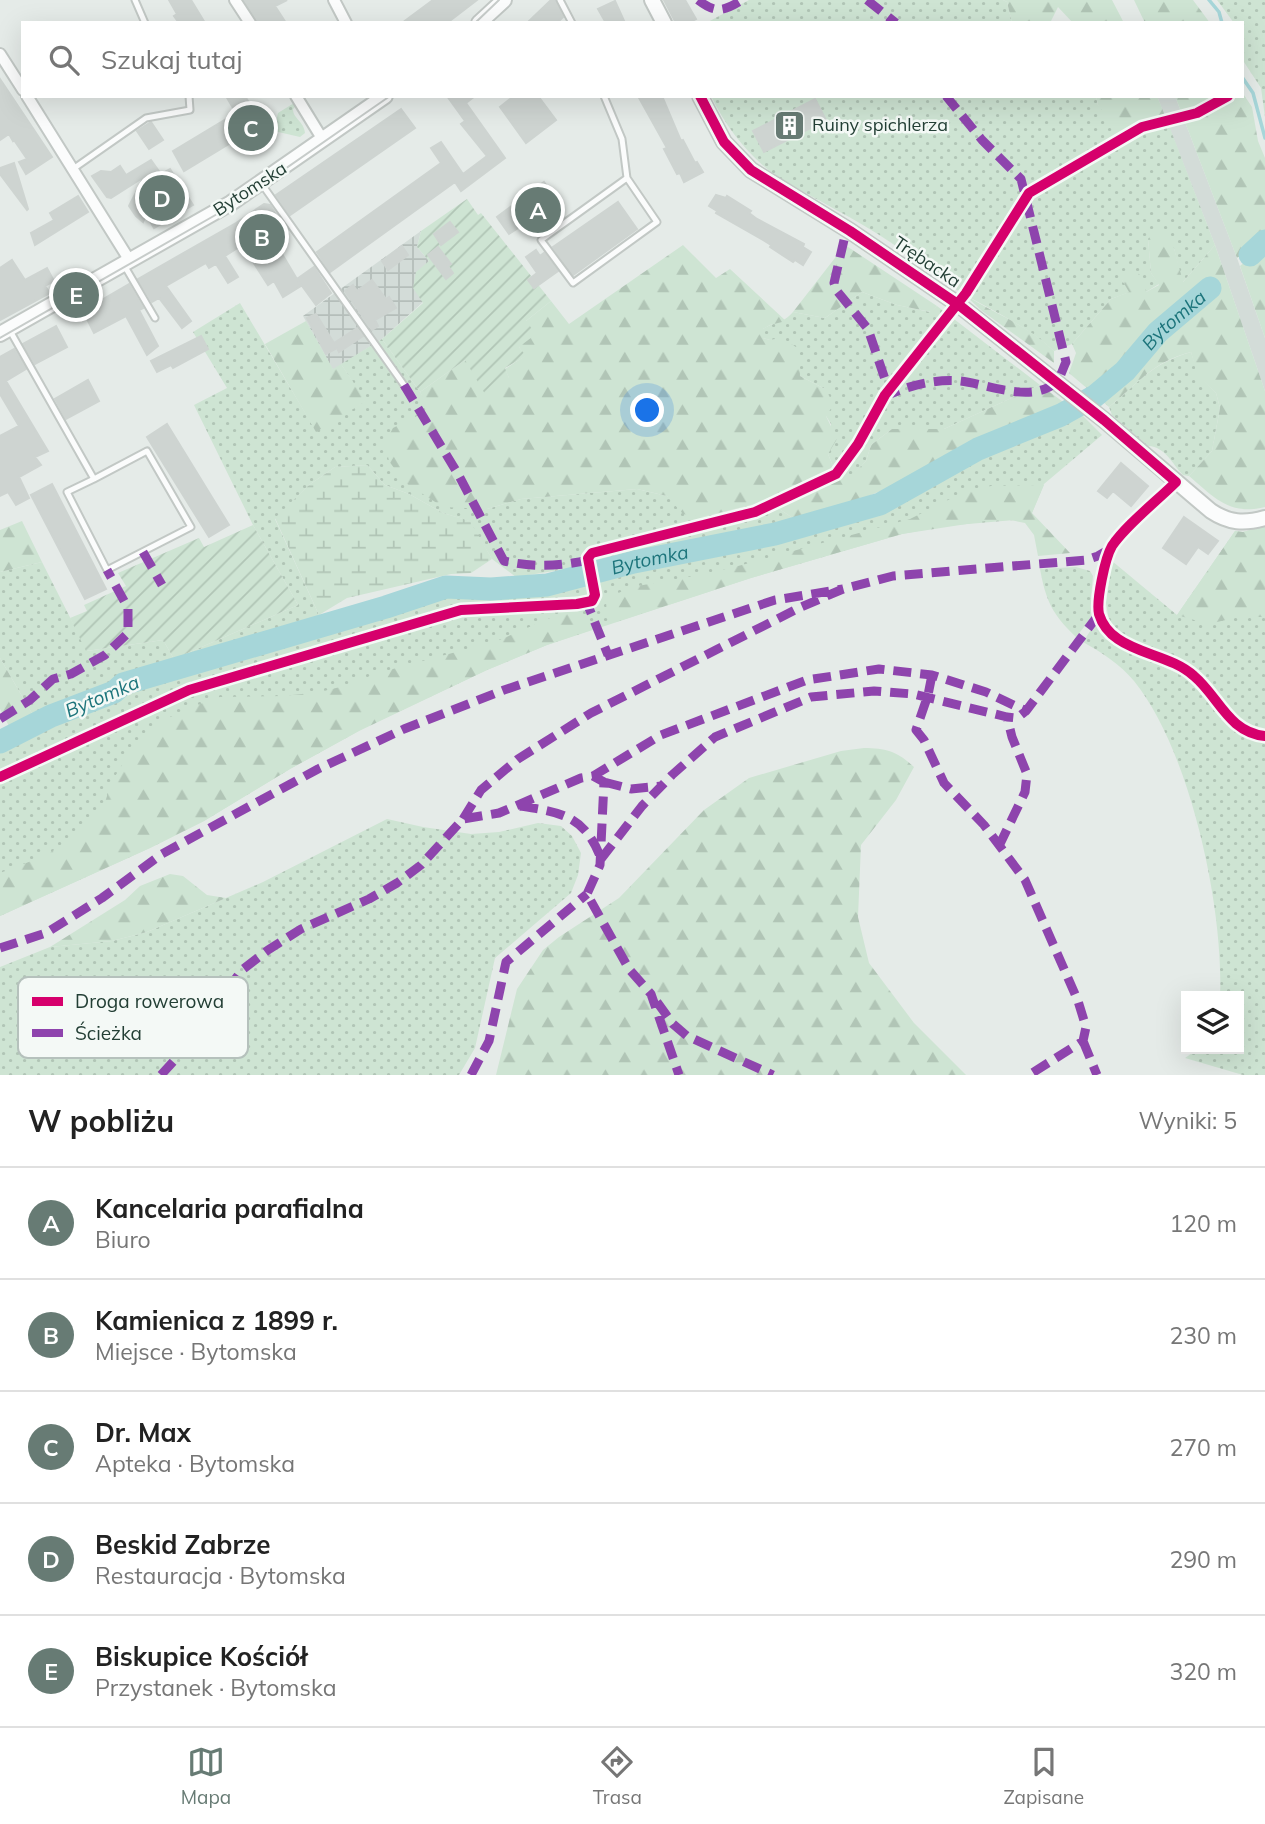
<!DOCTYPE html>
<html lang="pl">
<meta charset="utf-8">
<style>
:root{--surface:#fff;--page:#f6f6f6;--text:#222;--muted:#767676;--line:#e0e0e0;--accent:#677b74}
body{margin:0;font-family:Mulish,sans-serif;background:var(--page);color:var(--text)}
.controls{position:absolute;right:21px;bottom:21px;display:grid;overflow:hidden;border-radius:0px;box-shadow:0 7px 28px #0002}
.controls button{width:63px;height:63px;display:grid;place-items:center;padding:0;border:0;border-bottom:2px solid var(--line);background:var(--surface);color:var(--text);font:35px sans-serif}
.you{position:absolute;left:648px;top:411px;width:24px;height:24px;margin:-18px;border:5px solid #fff;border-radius:50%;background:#1a73e8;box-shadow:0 0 0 10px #1a73e833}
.badge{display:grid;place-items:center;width:46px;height:46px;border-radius:50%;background:var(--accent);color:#fff;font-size:23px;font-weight:700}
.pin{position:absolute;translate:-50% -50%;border:4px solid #fff;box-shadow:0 2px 7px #0006}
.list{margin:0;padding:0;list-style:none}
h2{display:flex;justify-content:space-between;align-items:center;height:91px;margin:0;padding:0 28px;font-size:30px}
h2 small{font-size:23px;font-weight:400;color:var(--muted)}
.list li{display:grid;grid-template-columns:46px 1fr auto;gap:21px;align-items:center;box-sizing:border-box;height:112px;padding:0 28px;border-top:2px solid var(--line)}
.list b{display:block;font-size:26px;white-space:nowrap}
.list p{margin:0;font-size:23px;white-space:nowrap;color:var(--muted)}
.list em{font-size:23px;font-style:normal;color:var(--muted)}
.icon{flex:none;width:38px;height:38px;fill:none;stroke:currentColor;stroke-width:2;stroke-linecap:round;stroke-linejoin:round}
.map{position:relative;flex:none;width:1265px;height:1075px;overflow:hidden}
.search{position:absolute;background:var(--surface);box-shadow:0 7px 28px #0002;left:21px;right:21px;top:21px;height:77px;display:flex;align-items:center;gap:18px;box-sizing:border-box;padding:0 24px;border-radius:0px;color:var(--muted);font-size:26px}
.sheet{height:651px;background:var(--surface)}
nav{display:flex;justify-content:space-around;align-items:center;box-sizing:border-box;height:98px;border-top:2px solid var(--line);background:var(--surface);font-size:19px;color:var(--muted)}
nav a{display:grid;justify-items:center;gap:4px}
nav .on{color:var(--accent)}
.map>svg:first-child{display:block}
.built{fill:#d3dcd8}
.industrial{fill:url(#industrial-grid)}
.grass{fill:url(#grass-dots)}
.forest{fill:url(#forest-firs)}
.wetland{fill:url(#wetland-marsh)}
.garden{fill:url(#garden-furrows)}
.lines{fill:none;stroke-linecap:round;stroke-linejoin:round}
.stream{stroke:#a6d6d9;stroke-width:3.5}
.river{stroke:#a6d6d9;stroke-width:23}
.building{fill:#ced4d1;stroke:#ced4d1;stroke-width:2}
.service-casing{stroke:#c2c8c5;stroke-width:9}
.minor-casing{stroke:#c2c8c5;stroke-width:14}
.tertiary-casing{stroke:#c2c8c5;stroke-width:18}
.service{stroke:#fbfcfc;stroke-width:5}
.minor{stroke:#fbfcfc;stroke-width:10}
.tertiary{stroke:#fbfcfc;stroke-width:14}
.tram{stroke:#c7ccca;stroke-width:2}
.quiet{stroke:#8e44ad;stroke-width:9;stroke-dasharray:18 9;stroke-linecap:butt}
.cycleway-casing{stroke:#f4f9f6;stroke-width:15}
.cycleway{stroke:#d6006c;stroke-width:10}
.labels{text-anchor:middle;stroke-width:5;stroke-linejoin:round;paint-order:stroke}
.poi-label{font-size:18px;fill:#233f35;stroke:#f4f9f6;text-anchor:start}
.street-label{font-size:18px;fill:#233f35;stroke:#f4f9f6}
.water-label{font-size:19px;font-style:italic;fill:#1c747b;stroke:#f4f9f6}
.key{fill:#f4f9f6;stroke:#b5c1bc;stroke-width:2}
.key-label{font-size:19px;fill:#233f35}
</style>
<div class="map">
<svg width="1265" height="1075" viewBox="0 0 1265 1075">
<defs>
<pattern id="industrial-grid" width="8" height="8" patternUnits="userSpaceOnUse" patternTransform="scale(1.75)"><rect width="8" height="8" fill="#d3dcd8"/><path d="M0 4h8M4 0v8" fill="none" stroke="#b5beba"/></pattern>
<pattern id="grass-dots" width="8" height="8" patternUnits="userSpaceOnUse" patternTransform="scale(1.75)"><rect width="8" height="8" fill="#cee4d3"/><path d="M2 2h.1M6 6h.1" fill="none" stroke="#b1c5b6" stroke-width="1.8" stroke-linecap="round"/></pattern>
<pattern id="forest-firs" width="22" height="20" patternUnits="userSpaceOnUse" patternTransform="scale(1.75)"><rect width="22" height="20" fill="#cee4d3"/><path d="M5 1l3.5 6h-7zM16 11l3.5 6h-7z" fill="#b1c5b6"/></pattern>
<pattern id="wetland-marsh" width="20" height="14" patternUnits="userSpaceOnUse" patternTransform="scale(1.75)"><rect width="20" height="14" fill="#cee4d3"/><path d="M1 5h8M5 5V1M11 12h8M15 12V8" fill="none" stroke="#b1c5b6"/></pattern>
<pattern id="garden-furrows" width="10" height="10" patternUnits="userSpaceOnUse" patternTransform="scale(1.75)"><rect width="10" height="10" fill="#cee4d3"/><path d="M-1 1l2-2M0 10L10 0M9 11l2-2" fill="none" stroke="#b1c5b6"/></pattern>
</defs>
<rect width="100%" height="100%" fill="#e5ebe8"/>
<!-- built -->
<path class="built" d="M1157,96H1175L1237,258L1265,338V391L1215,245Z"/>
<!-- industrial -->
<path class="industrial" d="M421,231L417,247L429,261L423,302L382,339L333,370L303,316Z"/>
<!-- grass -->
<path class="grass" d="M749,0H1003L1007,2L1012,23H706Z
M1217,0H1265V117L1261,88L1242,59V23H1234Z
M711,96H1096L1098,105L1135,123H1168L1215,245L1182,283L1174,248L1148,239L1151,273L1159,284L1146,292L1122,280L1130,292L1111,299L1072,344L1054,351C1023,322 984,308 949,285C930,273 912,257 893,244C856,219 815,199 777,177C748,155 727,129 711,96Z
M294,103L296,106L293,109C293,119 304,121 305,133L300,137L274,131L278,113Z
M862,292L897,305L930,312L937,306L1040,385L944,429H892L871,445L866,461L852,476L835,471L828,454L831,424L826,416L825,389L800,376L782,339L770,340L763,338V329C775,321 783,324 793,312L825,318Z
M240,303L316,431L365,401L341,364L382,339L420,392L487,509L521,499L637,489L667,496L702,517L767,501L796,520L611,562L516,577L492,559L469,521L443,513L409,494L385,485L367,465L335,467L309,485L275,519L319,615L248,643L210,653L174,659L84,693L34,717L0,658V572L42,562L87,651L163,640L174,659L298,605L253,525L194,405L227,388L193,332Z
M1191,352L1198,374L1216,393L1220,408L1212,451L1189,476L1183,475C1172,464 1166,447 1148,446L1112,415L1109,407C1140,382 1150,364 1191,352Z
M1078,411L1102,435L1044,484L1032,513L1014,520L945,526L902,534L751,578L547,645L487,670L364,728L290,769L204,821L150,848L0,916V751L43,729L163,679L432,598C471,594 510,600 549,594C572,591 593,580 615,575C705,556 797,541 883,507C917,493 947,469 981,453C1013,439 1046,426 1078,411Z
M1265,526V731L1251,729L1241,722L1193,667L1118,634L1109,621L1106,603L1112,561L1177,615L1235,531L1243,532Z
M1076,567L1090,571L1093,576L1091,598L1092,617L1076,637C1052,614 1046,601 1040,569Z
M1094,625H1097L1111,643L1190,679L1236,732L1253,741L1265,742V1075H1243L1185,1058L1198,1049H1239V996H1220C1224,908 1190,750 1134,681C1121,665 1101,652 1083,642Z
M387,819L423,827L471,834L499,832L538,823L561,826L572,836L581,853L578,875L571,893L495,958L475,1048L459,1075H0V967L50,947L112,941L147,932L263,882Z"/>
<!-- forest -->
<path class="forest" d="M1003,0H1112L1124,23H1073L1058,7L1050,23H1012L1007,2Z
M1134,0H1193L1210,23H1145Z
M1242,92L1252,107L1258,141L1265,158V235L1249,250L1237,258L1175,96H1242Z
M1096,96H1157L1168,123H1135L1118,133L1098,105Z
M1154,231H1162L1174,248L1183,282L1215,245L1265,391V507C1229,516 1214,497 1189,476L1212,451L1220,408L1216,393L1197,374L1191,352C1152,362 1139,383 1109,407L1069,373L1076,353L1072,344L1111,299L1129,292L1122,280L1123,272L1138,273L1144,279L1146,292L1159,285L1151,273L1148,239Z
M1265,244V338L1240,266Z
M683,245L716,278L730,269L786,321L770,325L763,329V338L770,340L782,338L799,349L800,376L825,389L834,404L826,416L837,439L828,454L835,471L852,475L866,461L871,445L892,429H944L1040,385L1066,404L967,447L895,485L844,506L796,520L767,501L702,517L683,514L667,496L637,489L521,499L487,509L443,507L404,482L389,461L385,443L393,428L429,410L420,392L465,360L509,378L505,369L525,356L519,347L526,321L551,301L569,324Z
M845,245L937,306L931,312L897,305L862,292L825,318L793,312Z
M965,295C995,314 1028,325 1054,351V363L982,311Z
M306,321L333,369L341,364L366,401L316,432L265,344Z
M1044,485L1032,513L1070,553L1038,556L1034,535L1025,523L1010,520L986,521L902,534L751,578L616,622C607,615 605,609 607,598L632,587L705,574L742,565L910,519L968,490L991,486Z
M22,521L42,562L0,572V530Z
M1265,526V617H1239L1208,624L1177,615L1235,531L1243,532Z
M571,609C585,612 587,618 591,630L547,645L487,670L359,731L290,769L204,821L150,848L0,916V873L47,855L77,834L103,809L111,783L125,760L145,734L166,719L192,707L220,697L283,696L320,692L344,686L378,673L497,641Z
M0,658L34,717L10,728L0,709Z
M864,748C887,748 898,752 914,767L896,800L861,845L858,917L869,963L914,1023L966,1075H496L517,989L543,950L559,937L619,898L704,810L749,778L841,751Z
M170,874L183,876L207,895L226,898L147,932L112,941L50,947L125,900L140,886Z"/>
<!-- wetland -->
<path class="wetland" d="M367,465L385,485L409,494L443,513L470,521L492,559L471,573L451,574L347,598L319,615L275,518L309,485L335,467Z"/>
<!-- garden -->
<path class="garden" d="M467,199L478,215L481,213L551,301L526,321L536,334L519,347L526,356L505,368L509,378L485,394L465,360L420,392L382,339L423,303L413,288L416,272L429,261L417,247L421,231Z
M253,525L298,605L174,659L163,640L86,651L70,618L87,611L84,605L126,586L118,573L199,538L204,547Z"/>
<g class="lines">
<!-- stream -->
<path class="stream" d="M1209,0L1219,12L1222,23
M1242,77L1253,93L1265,138"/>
<!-- river -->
<g class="river">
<path d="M1250,255L1265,241"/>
<path id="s1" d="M0,742L51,716L114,692L123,684L386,607L446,587L491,589L547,585L634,562L775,534L880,504L978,449L1061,415L1095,396L1125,371L1158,332L1210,288"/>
</g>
</g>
<!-- building -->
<path class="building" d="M169,0H191L205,23H179L174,16L177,14Z
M244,0H287L275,6L286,23H258Z
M433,0H477L447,23H402Z
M551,0H555L563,17L557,23H527Z
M664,0H685L696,19L688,23H676Z
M615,1L625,23H606L598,9Z
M0,79L52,157L26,174L19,162L27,159L14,140L13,141L9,134L0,140Z
M226,96H245L259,120L257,127L184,171L173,151L236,113Z
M447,96H475L466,103L505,158L461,191L455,182L330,272L317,252L441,163L431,148L441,142L463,174L487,156L461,124L465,121Z
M514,96H538L556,120L526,143L500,107Z
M638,96H662L681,141L683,140L695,163L697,162L703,172L684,182L680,173L677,174L664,149L667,148Z
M815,99L826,120L764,152L753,131Z
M401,109L415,128L290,215L276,195Z
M151,122L163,140L149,149L137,131Z
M151,160L161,174L170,169L193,205L154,228L146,214L143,222L136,216L129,206L144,177L111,198L107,197L92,176L101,171L111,172L120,166L126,175Z
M14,163L28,209L27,210L0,174V168Z
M544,182L558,202L509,234L497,217Z
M716,195L726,198L727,196L751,211L749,213L757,219L804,244L803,247L811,252L803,265L795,260L793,262L770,247L771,245L763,240L716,213L717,211L709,206Z
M78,196L88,212L35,245L31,233L54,220L50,213Z
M618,202L637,229L573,275L553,247Z
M264,204L270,205L288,234L275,242L301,286L283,297L274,281L268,285L242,245L225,256L238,277L228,283L216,264L209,268L206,263L166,286L191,321L182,328L159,298L152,302L138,279L236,223Z
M450,222L458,232L441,245L434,234Z
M402,246L408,255L388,270L382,261Z
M438,247L451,264L448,266L453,273L446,279L428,255Z
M536,250L540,256L544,253L558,271L534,288L528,280L537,273L526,257Z
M12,260L25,280L47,268L54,281L45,286L50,293L0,320V268Z
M314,267L331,293L316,305L297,279Z
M372,280L386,299L389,297L396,308L375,320L378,326L372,330L345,291L353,285L357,291Z
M129,284L143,308L139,310L158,346L147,355L126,316L94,333L83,311Z
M316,314L334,343L357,328L363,336L339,352L337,348L326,354L307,318Z
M56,326L67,347L35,364L23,344Z
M201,336L208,349L173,368L171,365L157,372L151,361Z
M14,349L26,369L6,381L48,451L35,457L41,465L19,477L29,498L16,505L8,492L0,496V436L19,426L0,394V357Z
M88,380L99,401L66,419L55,399Z
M167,424L229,525L209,537L147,437Z
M1121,463L1148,486L1131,506L1113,491L1107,498L1098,491Z
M52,484L106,589L85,599L31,495Z
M1184,517L1218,541L1208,554L1198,547L1186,564L1163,548Z"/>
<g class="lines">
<defs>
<path id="service" d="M135,0L145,23
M560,0L572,23
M604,96L622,139L627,178L657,222L573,283L541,240L627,178
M73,169L146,118L190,110L189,96
M261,183L404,385
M124,265L155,318
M9,329L94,479L67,492L107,570L191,527L147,451L94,479"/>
<path id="minor" d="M235,0L250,23
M334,0L346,23
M0,54L23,90
M27,96L130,261
M296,96L323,140
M1176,482C1157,501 1126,525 1112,546C1105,558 1096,601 1099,614C1102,624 1109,633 1118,639C1141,655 1173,657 1194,676C1219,697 1228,732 1265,736"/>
<path id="tertiary" d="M652,0L664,23
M479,23L504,0
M700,96L724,142L751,170L850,231L959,305L1104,420L1211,511C1229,523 1244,524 1265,518
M0,334L231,203L385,96"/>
</defs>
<!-- service casing -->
<use href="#service" class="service-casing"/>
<!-- minor casing -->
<use href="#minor" class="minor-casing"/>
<!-- tertiary casing -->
<use href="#tertiary" class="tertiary-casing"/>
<!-- service -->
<use href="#service" class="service"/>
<!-- minor -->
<use href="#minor" class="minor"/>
<!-- tertiary -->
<use href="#tertiary" class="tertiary"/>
<!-- tram -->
<path class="tram" d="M475,23L499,0
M0,338L233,205L390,96"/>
<!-- quiet -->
<path class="quiet" d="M698,0C716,14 724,11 742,0
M867,0L896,23
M844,240L834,283L837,291L868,329L890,394C912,385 935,379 960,381C987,384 1033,404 1056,382C1061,377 1063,368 1066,362L1021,179L982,140L946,96
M404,385L458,474L504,561C537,568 561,566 594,559
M143,552L162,585
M580,601L587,604L589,608L608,655
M932,675L928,695L916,730L924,740L944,783L984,825L1025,880L1078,1001L1086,1027L1083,1041L1029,1075
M0,719L30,700L53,679L71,674L105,655L128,633V608L107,570
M593,776L604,782L600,865L587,894L629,969L651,994L679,1075
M604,782L631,789L662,786
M520,806C559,812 584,815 600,856
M463,819L481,790L518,759L591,713L799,608L843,589L893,576L1086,560L1098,556L1110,549
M999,846L1025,792L1027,774L1012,737L1007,717
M601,859L642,806L672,775L715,737L811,697L874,691L913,694L1007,717L1017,718L1026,711
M0,948L46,933L102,898L162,854L318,769L404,729L504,690L775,600L843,589
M657,1002L673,1024L687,1036L773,1075
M1083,1041L1097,1075
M161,1075L180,1054L242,970L268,950L301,929L369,899L397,883L421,865L463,819L499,813L581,778L593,776L661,735L807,680L879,669L932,675L986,692L1026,711L1099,614
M471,1075L489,1041L506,962L587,894"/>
<defs>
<path id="cycleway" d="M700,96L724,142L751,170L850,231L959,305L1104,420L1176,482C1157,501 1126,525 1112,546C1105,558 1096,601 1099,614C1102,624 1109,633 1118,639C1141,655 1173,657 1194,676C1219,697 1228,732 1265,736
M0,777L189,690L461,610L577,604L592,601L595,595L588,558L592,553L755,512L836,474L858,444L885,395L966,293L1029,193L1142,127L1197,113L1228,96"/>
</defs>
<!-- cycleway casing -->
<use href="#cycleway" class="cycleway-casing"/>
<!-- cycleway -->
<use href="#cycleway" class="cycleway"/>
</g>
<!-- icons -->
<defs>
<symbol id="building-square" viewBox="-11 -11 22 22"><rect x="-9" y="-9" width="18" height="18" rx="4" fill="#677b74" stroke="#f4f9f6"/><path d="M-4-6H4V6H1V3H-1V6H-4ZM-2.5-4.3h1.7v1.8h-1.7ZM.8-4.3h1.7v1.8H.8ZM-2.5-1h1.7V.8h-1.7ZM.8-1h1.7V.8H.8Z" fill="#fff"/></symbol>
</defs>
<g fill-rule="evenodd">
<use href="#building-square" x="772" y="108" width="35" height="35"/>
</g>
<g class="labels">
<!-- poi labels -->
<g class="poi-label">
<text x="812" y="131">Ruiny spichlerza</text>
</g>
<!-- street labels -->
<g class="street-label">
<text transform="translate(250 189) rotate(-33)" y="6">Bytomska</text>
<text transform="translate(927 262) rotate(34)" y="6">Trębacka</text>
</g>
<!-- water labels -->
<g class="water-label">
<text dy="7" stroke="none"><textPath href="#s1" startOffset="1269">Bytomka</textPath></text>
<text dy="7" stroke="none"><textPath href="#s1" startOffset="681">Bytomka</textPath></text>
<text transform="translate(102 696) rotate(-23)" y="7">Bytomka</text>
</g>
</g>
<!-- legend -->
<rect x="18" y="977" width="230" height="81" rx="10" class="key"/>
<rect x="32" y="997" width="31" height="9" fill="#d6006c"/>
<rect x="32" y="1029" width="31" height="8" fill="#8e44ad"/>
<g class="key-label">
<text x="75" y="1008">Droga rowerowa</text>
<text x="75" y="1040">Ścieżka</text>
</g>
</svg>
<div class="controls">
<button><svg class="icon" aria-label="layers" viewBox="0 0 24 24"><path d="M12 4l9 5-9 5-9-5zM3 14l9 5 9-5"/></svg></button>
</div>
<div class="you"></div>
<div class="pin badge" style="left:538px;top:210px">A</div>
<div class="pin badge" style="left:262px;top:237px">B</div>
<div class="pin badge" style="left:251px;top:128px">C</div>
<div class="pin badge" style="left:162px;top:198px">D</div>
<div class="pin badge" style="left:76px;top:295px">E</div>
<div class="search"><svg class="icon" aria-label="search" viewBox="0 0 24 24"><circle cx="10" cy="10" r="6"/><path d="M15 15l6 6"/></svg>Szukaj tutaj</div>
</div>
<section class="sheet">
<h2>W pobliżu<small>Wyniki: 5</small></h2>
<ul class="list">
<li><span class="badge">A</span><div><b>Kancelaria parafialna</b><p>Biuro</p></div><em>120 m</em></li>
<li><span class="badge">B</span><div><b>Kamienica z 1899 r.</b><p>Miejsce · Bytomska</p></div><em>230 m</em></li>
<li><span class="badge">C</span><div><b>Dr. Max</b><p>Apteka · Bytomska</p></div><em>270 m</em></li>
<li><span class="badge">D</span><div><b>Beskid Zabrze</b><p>Restauracja · Bytomska</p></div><em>290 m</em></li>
<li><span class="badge">E</span><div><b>Biskupice Kościół</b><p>Przystanek · Bytomska</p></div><em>320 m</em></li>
</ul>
</section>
<nav>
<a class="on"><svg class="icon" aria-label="map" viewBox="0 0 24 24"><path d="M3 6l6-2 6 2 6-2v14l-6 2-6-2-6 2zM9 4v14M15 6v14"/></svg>Mapa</a>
<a><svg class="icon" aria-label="directions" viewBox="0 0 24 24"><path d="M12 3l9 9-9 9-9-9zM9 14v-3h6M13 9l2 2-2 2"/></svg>Trasa</a>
<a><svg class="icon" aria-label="saved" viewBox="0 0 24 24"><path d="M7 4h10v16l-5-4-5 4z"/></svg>Zapisane</a>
</nav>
